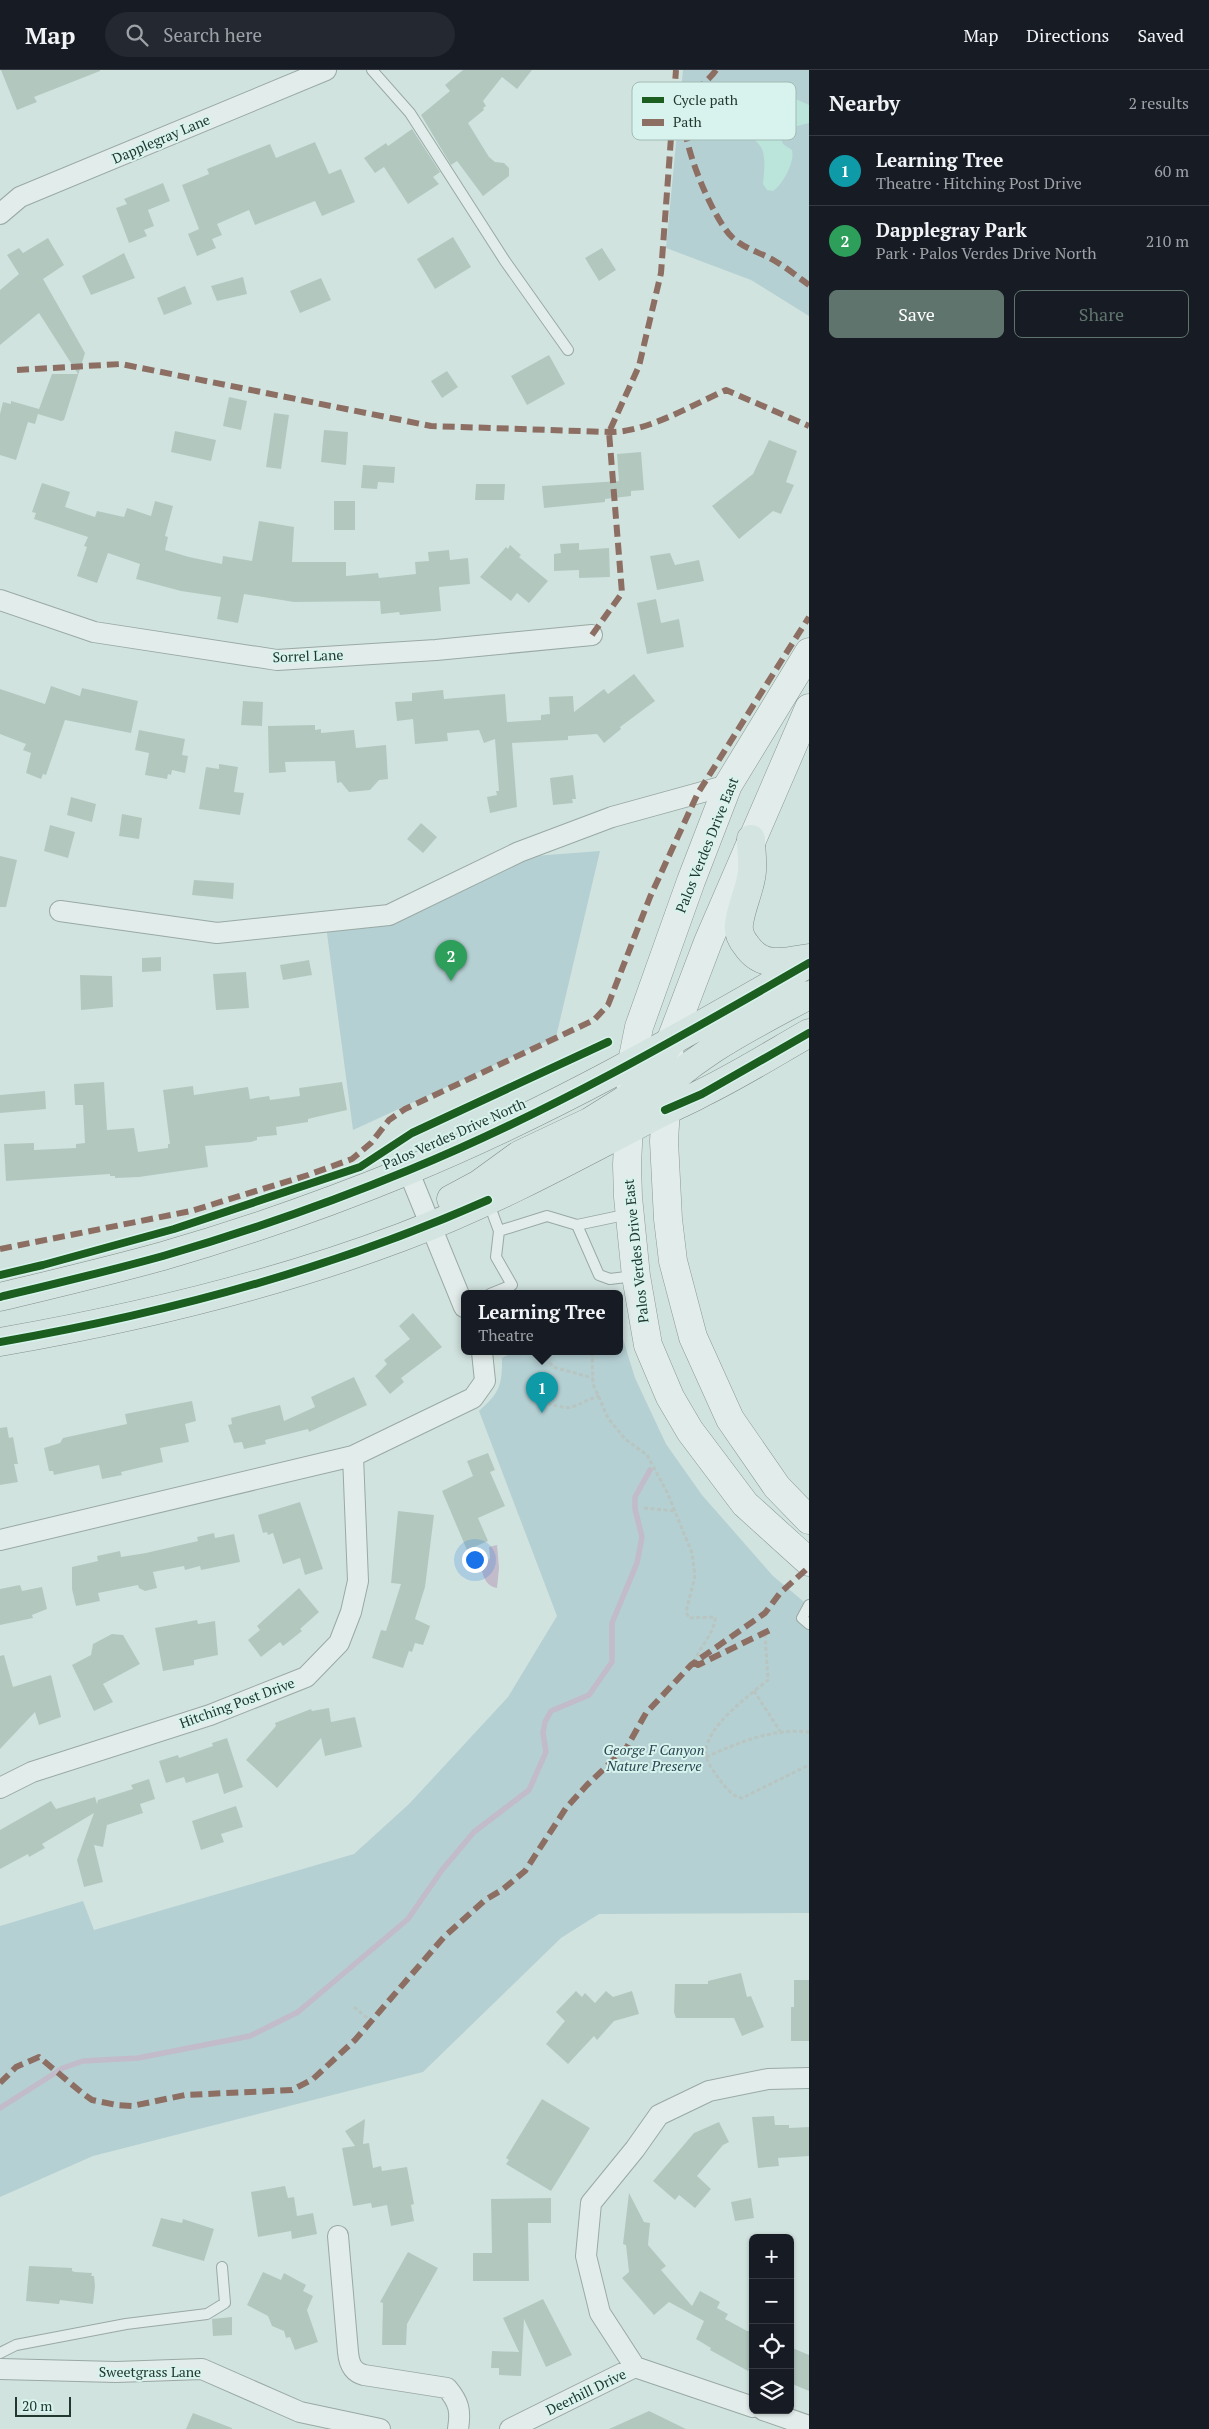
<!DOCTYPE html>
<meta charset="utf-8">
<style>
:root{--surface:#171b24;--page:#242831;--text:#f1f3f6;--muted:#9ea1a6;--line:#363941;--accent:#5f746c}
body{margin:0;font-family:"PT Serif",serif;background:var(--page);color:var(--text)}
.controls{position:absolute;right:15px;bottom:15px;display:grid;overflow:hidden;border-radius:8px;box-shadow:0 1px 4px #0004}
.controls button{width:45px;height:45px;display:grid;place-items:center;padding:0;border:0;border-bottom:1px solid var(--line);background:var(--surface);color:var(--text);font:25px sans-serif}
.scale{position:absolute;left:15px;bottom:12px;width:56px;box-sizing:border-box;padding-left:5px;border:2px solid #21382e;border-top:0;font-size:14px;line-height:18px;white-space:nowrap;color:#21382e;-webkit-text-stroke:4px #d8f3ed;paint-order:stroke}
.you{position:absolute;left:474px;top:1489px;width:18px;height:18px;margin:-12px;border:4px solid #fff;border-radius:50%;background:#1a73e8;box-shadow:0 0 0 8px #1a73e833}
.badge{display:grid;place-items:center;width:32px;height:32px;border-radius:50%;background:var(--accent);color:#fff;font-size:16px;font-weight:700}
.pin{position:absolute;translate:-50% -41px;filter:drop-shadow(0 1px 2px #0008)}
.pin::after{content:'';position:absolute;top:26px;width:18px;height:15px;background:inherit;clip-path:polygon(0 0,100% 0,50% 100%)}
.popup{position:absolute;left:461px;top:1220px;width:162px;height:65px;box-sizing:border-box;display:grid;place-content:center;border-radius:8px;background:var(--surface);filter:drop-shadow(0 1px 4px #0005);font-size:16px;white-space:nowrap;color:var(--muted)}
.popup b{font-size:19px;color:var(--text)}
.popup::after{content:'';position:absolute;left:50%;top:100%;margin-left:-10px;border:10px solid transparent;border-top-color:var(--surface)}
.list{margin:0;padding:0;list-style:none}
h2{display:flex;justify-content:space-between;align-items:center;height:65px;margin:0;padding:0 20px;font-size:21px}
h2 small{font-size:16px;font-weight:400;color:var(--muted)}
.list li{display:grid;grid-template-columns:32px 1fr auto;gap:15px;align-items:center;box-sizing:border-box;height:70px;padding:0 20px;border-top:1px solid var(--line)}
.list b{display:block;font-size:19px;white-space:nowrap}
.list p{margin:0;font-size:16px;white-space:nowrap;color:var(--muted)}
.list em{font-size:16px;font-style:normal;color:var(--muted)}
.actions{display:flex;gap:10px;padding:15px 20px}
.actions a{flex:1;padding:11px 0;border:1px solid var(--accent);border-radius:8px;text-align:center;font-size:18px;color:var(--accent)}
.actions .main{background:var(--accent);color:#fff}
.icon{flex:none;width:28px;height:28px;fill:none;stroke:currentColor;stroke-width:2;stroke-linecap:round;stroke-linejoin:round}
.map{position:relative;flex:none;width:809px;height:2359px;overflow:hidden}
header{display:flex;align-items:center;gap:30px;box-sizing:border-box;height:70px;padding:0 25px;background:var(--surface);border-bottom:1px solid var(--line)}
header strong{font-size:24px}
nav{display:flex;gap:28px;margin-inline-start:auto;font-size:18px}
.search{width:350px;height:45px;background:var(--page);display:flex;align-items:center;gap:12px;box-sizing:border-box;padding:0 18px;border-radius:28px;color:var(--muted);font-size:19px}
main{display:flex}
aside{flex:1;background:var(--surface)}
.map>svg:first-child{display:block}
.green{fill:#b5d0d3}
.sand{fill:#bbe4db}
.water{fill:#c2bbc9}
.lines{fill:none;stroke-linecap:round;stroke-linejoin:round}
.stream{stroke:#c2bbc9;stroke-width:5.5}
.building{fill:#b2c8bf}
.lane-casing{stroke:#99a9a4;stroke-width:12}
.street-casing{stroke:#99a9a4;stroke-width:22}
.secondary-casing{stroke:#8a9994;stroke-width:29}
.primary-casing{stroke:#808f8a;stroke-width:29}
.path{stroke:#b8c5c1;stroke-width:3;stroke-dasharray:4 2.5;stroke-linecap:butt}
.lane{stroke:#e2ecea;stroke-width:10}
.street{stroke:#e2ecea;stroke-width:20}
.secondary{stroke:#e2ecea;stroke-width:28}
.primary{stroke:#d4e4e0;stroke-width:28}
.quiet{stroke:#8d6e63;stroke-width:6;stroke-dasharray:12 6;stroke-linecap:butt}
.cycleway-casing{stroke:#d8f3ed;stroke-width:11}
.cycleway{stroke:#1b5e20;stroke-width:8}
.labels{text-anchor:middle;stroke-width:4;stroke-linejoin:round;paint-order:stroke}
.street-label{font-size:14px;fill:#21382e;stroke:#d8f3ed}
.park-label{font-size:14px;font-style:italic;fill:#2a4653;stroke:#d8f3ed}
.key{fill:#d8f3ed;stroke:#a1bbb4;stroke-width:1}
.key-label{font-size:14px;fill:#21382e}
</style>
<header>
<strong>Map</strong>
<div class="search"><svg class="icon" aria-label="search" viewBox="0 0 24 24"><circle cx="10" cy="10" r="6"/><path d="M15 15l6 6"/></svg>Search here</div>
<nav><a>Map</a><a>Directions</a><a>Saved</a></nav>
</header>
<main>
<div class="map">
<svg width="809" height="2359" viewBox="0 0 809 2359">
<rect width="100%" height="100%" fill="#d1e3df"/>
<!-- green -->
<path class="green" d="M683,0H809V246L751,210L666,178Z
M600,781L556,967L353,1060L326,856L400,850L481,790Z
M620,1259L635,1308L666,1374L702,1425L773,1506L809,1536V1843L599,1844L561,1868L423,2002L93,2086L0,2127V1856L83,1831L94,1860L354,1784L409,1734L508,1627L557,1546L479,1341C500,1322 502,1316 502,1288L514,1282H620Z"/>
<!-- sand -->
<path class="sand" d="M775,22H780L809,35V53C799,56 786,57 781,68L783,74L792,80C795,92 783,114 773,121L767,120L763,114C764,103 766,89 762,79C757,68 742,65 741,52C747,38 763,30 775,22Z"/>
<!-- water -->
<path class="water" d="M497,1475L499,1498L497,1518C488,1517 484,1509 482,1501L490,1488L489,1477Z"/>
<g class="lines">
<!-- stream -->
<path class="stream" d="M0,2038L63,1998L83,1991L138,1988L250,1966L298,1942L408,1849L442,1800L474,1762L529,1720L546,1682L543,1663L545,1652L551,1641L589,1625L612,1592V1553L637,1493L642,1467L635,1439V1427L650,1400"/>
</g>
<!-- building -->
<path class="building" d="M1,0H100V1L34,27L37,32L17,40Z
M463,0H532L517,19L502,7L483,31L486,36L483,38L484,40L468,53L489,87L495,92L504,93L509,98V106L483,126L457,91L451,95L421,45L450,21L445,15Z
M412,59L440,102L433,107L439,114L408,134L384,97L375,103L364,88L386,73L388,76Z
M315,72L329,104L341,99L355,132L322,146L315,131L255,155L249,140L217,154L222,165L212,169L216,178L197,186L188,164L199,159L182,115L209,104L207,99L270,74L276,88Z
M163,113L170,131L148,140L154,156L144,160L147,166L129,173L116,138L127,134L124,129Z
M453,167L471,197L435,219L417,189Z
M48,168L64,195L43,209L85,283L64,350L61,351L38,344L35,354L28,352L16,390L0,385V344L3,332L11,334V331L39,339L52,304H78L39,243L0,275V220L19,204L7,185L19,178L23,183Z
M602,178L616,200L599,211L585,188Z
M124,183L135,208L91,225L82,206Z
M243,207L247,224L217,231L211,216Z
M321,208L331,230L300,243L290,221Z
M185,216L192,234L164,245L157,228Z
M549,285L565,314L527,335L511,306Z
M447,301L458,317L442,328L431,311Z
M229,327L247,331L241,360L223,356Z
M274,343L289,345L281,399L266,397Z
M324,360L348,362L346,395L321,392Z
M175,361L216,370L211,391L171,382Z
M769,370L797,381L786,412L794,415L781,444L773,441L739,469L712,436L753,404Z
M641,382L644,420L631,421V426L605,429V432L544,438L542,416L619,411L617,384Z
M363,395L395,397L394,413L378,412L377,419L361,418Z
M42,413L70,422L65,437L95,447L97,441L124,447L127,438L151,446L155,431L173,436L165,466L168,467L165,480L189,487L222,494L223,486L252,491L259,451L294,457L292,492H346V506L378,503L379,508L416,504L415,492L429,491L428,482L449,480L450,490L468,488L470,514L439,517L441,541L400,545L399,542L381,544L380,531L294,532L244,524L238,553L217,549L221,527L181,521L136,509L140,494L108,483L97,513L77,506L87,477L84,476L88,467L34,449L36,443L32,442Z
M476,414H505L504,430H475Z
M334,431H355V460H334Z
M579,473V480L609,478L610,507L579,508V500L554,501V484L561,483L560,474Z
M510,475L521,485L519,487L548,511L529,533L517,523L511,531L480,507L506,477L508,479Z
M670,483L675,495L699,490L704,511L657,520L650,486Z
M656,529L661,553L679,549L684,577L647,584L637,533Z
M634,604L655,631L620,657L621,659L604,673L597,664L568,666V670L512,673L517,737L490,743L487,727L497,725L496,721H499L495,669L484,673L479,660L447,663L448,671L415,674L413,649L397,651L395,632L412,631V623L443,620L444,629L505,624L507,652L541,650V645L550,644L549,627L573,626L574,642L604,619L608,624Z
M51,616L80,626L82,618L138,631L131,663L65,650L46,705L43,704L41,709L26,703L31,683L23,680L26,674L0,664V619L45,634Z
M243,631L263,632L262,656L241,655Z
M315,655V660L321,659V663L354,660L356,678L386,675L388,709L379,710L370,720L349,722L341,712L337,713L335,691L285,692L286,702L269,703L268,656Z
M139,660L185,669L182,685L188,686L185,703L172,700L171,705L168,704L167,709L145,705L149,683L135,680Z
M219,694L238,697L234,722L244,723L240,745L199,739L206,697L219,699Z
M573,705L576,729H572L573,733L553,735L550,708Z
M71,727L96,734L92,752L67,745Z
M122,744L142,748L139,769L119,766Z
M421,753L437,767L423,783L407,769Z
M50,755L75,762L68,788L44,781Z
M0,786L17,790L6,837H0Z
M194,810L234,813L233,829L192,825Z
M161,887V901L142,902V888Z
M309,890L312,905L283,910L280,895Z
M246,902L249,938L216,940L213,904Z
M80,905L112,906L113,937L81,940Z
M104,1012L107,1060L134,1058L138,1082L168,1078V1074H170L163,1020L193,1016L194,1025L248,1017L250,1029L269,1026L270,1030L300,1026L299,1018L342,1012L347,1040L316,1047L308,1049V1052L276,1057L277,1065L257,1067V1070L251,1072L205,1076L208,1097L139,1107L115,1108V1106H110V1104L6,1111L4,1074L34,1073V1080L76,1078V1074L85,1073L83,1035H75L74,1014Z
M45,1021L46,1039L0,1043V1025Z
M413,1243L442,1277L401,1308L404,1312L390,1324L375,1306L387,1294L384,1290L410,1269L399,1256Z
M354,1307L367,1335L309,1362L308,1359L265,1370L266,1374L244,1379L242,1372L234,1373L228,1355L232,1354L231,1348L280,1335L284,1351L315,1337L311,1327Z
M192,1331L196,1351L185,1354L189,1372L160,1378L163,1392L121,1402L122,1405L102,1409L99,1395L54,1405L53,1401H49L44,1378L60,1373L63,1368L127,1354L125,1344Z
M7,1357L9,1368L13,1367L18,1394H14L18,1412L0,1415V1358Z
M488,1383L495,1400L490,1402L505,1436L478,1448L488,1471L467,1480L442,1421L473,1406L467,1391Z
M300,1432L323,1499L305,1505L300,1488L283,1494L273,1463L268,1465L267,1462L263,1463L258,1445Z
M398,1441L434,1445L425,1517L415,1549L430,1556L423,1575L415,1573L412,1582L409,1581L403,1598L372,1588L381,1560L386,1561L401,1514L391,1513Z
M214,1463L215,1468L234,1464L240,1492L201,1500L200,1496L185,1500L184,1496L153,1502L157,1518L145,1521L139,1518L138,1515L98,1523L100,1531L76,1536L72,1519V1497L98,1491L97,1486L120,1481L121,1487L146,1483L198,1471L197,1467Z
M20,1515L22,1521L42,1517L47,1539L32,1545L33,1548L0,1555V1519Z
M299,1518L319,1542L300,1559L302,1561L283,1576L280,1572L261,1587L248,1570L260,1560L257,1556Z
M197,1550L198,1554L215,1551L218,1585L194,1590V1595L163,1601L155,1558Z
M112,1564L123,1565L140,1594L103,1614L113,1632L94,1641L72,1595L91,1585L93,1574Z
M4,1585L13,1617L51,1605L61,1647L39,1655L35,1642L0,1679V1586Z
M329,1638L331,1652L355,1647L362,1677L325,1686L321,1668L277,1718L246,1690L276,1656L275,1653L311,1639L312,1641Z
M227,1668L243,1717L224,1724L218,1703L186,1713L184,1707L166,1713L159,1691L178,1685L179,1688L213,1676L212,1673Z
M149,1709L155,1729L140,1734L143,1743L107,1755L103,1777L94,1775L103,1812L84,1817L77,1790L94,1743L42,1774L45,1778L29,1787L28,1784L0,1799V1760L51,1731L56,1739L95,1727L97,1734L98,1730L133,1719L131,1715Z
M236,1736L243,1757L221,1764L224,1772L201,1780L192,1751Z
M741,1903L747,1927L751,1926L764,1957L742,1966L734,1948H676L674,1942L675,1914H708V1911Z
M794,1910H809V1971H791V1937H794Z
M576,1921L582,1927L585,1923L595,1933L606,1921L613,1927L632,1921L639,1944L614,1951L597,1970L594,1966L568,1994L546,1974L565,1951L556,1942Z
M542,2029L590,2058L551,2121L506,2094L509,2090L506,2088Z
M774,2046L775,2055H789V2058L809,2057V2086L778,2088L779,2096L758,2098L752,2047Z
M365,2049L363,2074L369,2073L373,2098L381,2096L382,2101L407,2097L414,2134L411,2135L414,2151L391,2156L387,2135L372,2138L371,2133L353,2136L342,2078L355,2076L345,2061Z
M719,2052L729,2072L723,2075L697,2106L711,2119L695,2138L679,2125L675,2130L653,2111L694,2063Z
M285,2116L288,2128L294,2127L297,2146L313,2143L317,2164L292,2169L291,2161L258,2167L251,2122Z
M629,2123L644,2152L650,2153L648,2175L666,2196L661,2200L692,2236L700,2221L720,2232L717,2238L728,2244L725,2249L747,2261H753V2292L748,2301L710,2280L711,2278L696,2269L704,2251L669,2232L654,2245L622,2208L629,2202L626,2175L623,2174Z
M551,2128V2153H528L529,2211H473V2183H492L491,2129Z
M751,2128L754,2148L735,2151L731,2132Z
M161,2148L182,2153L183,2149L214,2159L204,2191L152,2176Z
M408,2182L438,2198L407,2254L406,2275H382L383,2233L380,2232Z
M29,2196L72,2198V2201L75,2202L92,2203L91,2206H94L95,2216L93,2234L60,2230L59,2234L26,2231Z
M263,2202L281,2210L284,2203L306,2215L303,2221L313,2226L307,2240L318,2272L295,2280L290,2267L286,2268L284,2261L272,2256L268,2246L247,2235Z
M543,2229L572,2285L546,2297L524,2249L521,2306L499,2305V2298H491L492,2281L519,2282L503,2248Z
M232,2247V2265L213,2266L212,2249Z
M790,2277L809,2285V2321L790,2313Z
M649,2341L686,2359H609Z
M193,2343L232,2358V2359H186Z"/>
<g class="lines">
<defs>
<path id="lane" d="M372,0L410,43L505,191L568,280
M488,1131L499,1161L496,1187L512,1215L490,1224
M629,1144L577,1155L599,1205L610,1209L634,1206
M499,1161L547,1146L577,1155
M809,1535L802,1548L809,1554
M0,2283L16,2275L126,2254L207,2244L225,2233L222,2197"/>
<path id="street" d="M0,144L20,127L326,0
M0,530L94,562L277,590L436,580L592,565
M60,841L217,863L389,845L519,782L612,747L728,715
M408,1100L464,1237
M353,1386L473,1328L485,1311L482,1282
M0,1470L353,1386L358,1511L351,1542L339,1573L306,1607L210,1645L32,1702L0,1718
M338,2166L348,2282C349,2293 352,2302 364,2305L447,2318C459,2332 461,2341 458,2359
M0,2299L116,2302L202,2299L300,2342L380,2359
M753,2337L635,2297L600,2243L586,2186L591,2133L635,2079L659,2045L709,2021L768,2009L809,2008
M763,2340L809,2356
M510,2359L635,2297"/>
<path id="secondary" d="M809,582L728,715L691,811L639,957L632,992L627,1095L628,1127L636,1206L648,1275L670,1327L690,1361L745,1434L809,1492
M809,638L708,872L670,972L664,1071L668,1149L673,1191L693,1267L730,1349L777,1417L809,1450"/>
<path id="primary" d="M751,769C751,782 754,796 751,808C748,824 741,838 739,854C738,861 741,869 746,875C762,899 784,892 809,888
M645,1036C691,985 750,957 809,925
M451,1129L479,1114L519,1085L589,1052L629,1027L653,1001L670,972
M0,1227C54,1214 109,1201 163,1186C246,1162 329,1133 409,1100C548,1043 679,968 809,893
M0,1272C137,1248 272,1216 402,1167C487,1135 567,1092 647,1050C665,1040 684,1033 702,1023C739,1005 774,983 809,963"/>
</defs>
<!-- lane casing -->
<use href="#lane" class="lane-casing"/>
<!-- street casing -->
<use href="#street" class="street-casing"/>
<!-- secondary casing -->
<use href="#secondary" class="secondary-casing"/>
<!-- primary casing -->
<use href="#primary" class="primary-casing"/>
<!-- path -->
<path class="path" d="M542,1282L553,1297L593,1308
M592,1282L593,1314L608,1348L625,1369L647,1385L667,1422L692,1483L695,1506L686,1542L689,1548L715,1547C716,1561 699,1578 694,1592
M547,1333C576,1343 573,1334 599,1326
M644,1438L675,1441
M765,1564L768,1610C750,1625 703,1658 706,1685C707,1693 715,1703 719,1709C725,1716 732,1727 742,1728L809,1695
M754,1621L780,1661
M706,1687C740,1672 772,1658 809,1662
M354,1937L372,1952"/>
<!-- lane -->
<use href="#lane" class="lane"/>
<!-- street -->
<use href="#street" class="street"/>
<!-- secondary -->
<use href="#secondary" class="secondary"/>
<!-- primary -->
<use href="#primary" class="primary"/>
<!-- quiet -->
<path class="quiet" d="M716,0C708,12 692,21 686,34C674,59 713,150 732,167C744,179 760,182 775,191C787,198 798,207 809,215
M17,300L121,294L431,356L609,362C646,363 692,335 726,320L809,356
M592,565L622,523L609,362L639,296L661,203L676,0
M0,1179L191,1141L308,1105L352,1089L371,1073L389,1050L405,1039L594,950L608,935L650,827L698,723L809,547
M694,1592L698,1595L772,1559
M0,2013L16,1997L39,1987L81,2022L92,2030L117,2035L132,2036L185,2025L292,2020L313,2009L355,1970L444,1867L485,1830L502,1820L525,1801L566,1738L587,1715L627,1677L646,1643L691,1595L765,1543L780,1523L809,1497"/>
<defs>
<path id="cycleway" d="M665,1040L702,1024L809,963
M0,1205L43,1195L174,1159L360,1097L412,1063L608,972
M0,1227C54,1214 109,1201 163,1186C246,1162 329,1133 409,1100C548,1043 679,968 809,893
M0,1272C168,1243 332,1199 488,1130"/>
</defs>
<!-- cycleway casing -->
<use href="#cycleway" class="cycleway-casing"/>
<!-- cycleway -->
<use href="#cycleway" class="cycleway"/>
</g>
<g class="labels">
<!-- street labels -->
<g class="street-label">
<text transform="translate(161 69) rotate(-23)" y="5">Dapplegray Lane</text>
<text transform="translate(308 586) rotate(-2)" y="5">Sorrel Lane</text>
<text transform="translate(707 775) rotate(-68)" y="5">Palos Verdes Drive East</text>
<text transform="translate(454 1064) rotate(-24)" y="5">Palos Verdes Drive North</text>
<text transform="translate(636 1181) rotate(-96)" y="5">Palos Verdes Drive East</text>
<text transform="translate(237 1633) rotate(-20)" y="5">Hitching Post Drive</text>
<text x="150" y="2307">Sweetgrass Lane</text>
<text transform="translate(586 2322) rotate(-26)" y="5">Deerhill Drive</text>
</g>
<!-- park labels -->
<g class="park-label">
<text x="654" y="1685">George F Canyon<tspan x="654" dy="16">Nature Preserve</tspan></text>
</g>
</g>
<!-- legend -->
<rect x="632" y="12" width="164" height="58" rx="8" class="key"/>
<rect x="642" y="27" width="22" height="6" fill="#1b5e20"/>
<rect x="642" y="49" width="22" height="7" fill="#8d6e63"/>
<g class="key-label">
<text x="673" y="35">Cycle path</text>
<text x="673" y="57">Path</text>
</g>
</svg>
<div class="controls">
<button>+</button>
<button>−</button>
<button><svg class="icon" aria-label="locate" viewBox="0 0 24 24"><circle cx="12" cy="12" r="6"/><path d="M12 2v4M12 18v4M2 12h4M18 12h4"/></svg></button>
<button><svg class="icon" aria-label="layers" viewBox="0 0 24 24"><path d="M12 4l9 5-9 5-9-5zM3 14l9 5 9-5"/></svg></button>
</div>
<div class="scale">20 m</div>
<div class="you"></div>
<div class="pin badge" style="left:542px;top:1343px;background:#0f9aa8">1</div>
<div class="popup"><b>Learning Tree</b>Theatre</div>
<div class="pin badge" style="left:451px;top:911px;background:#2e9e5b">2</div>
</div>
<aside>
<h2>Nearby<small>2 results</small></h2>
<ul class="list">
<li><span class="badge" style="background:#0f9aa8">1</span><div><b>Learning Tree</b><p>Theatre · Hitching Post Drive</p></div><em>60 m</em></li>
<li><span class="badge" style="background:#2e9e5b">2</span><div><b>Dapplegray Park</b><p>Park · Palos Verdes Drive North</p></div><em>210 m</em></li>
</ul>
<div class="actions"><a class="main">Save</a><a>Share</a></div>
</aside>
</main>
